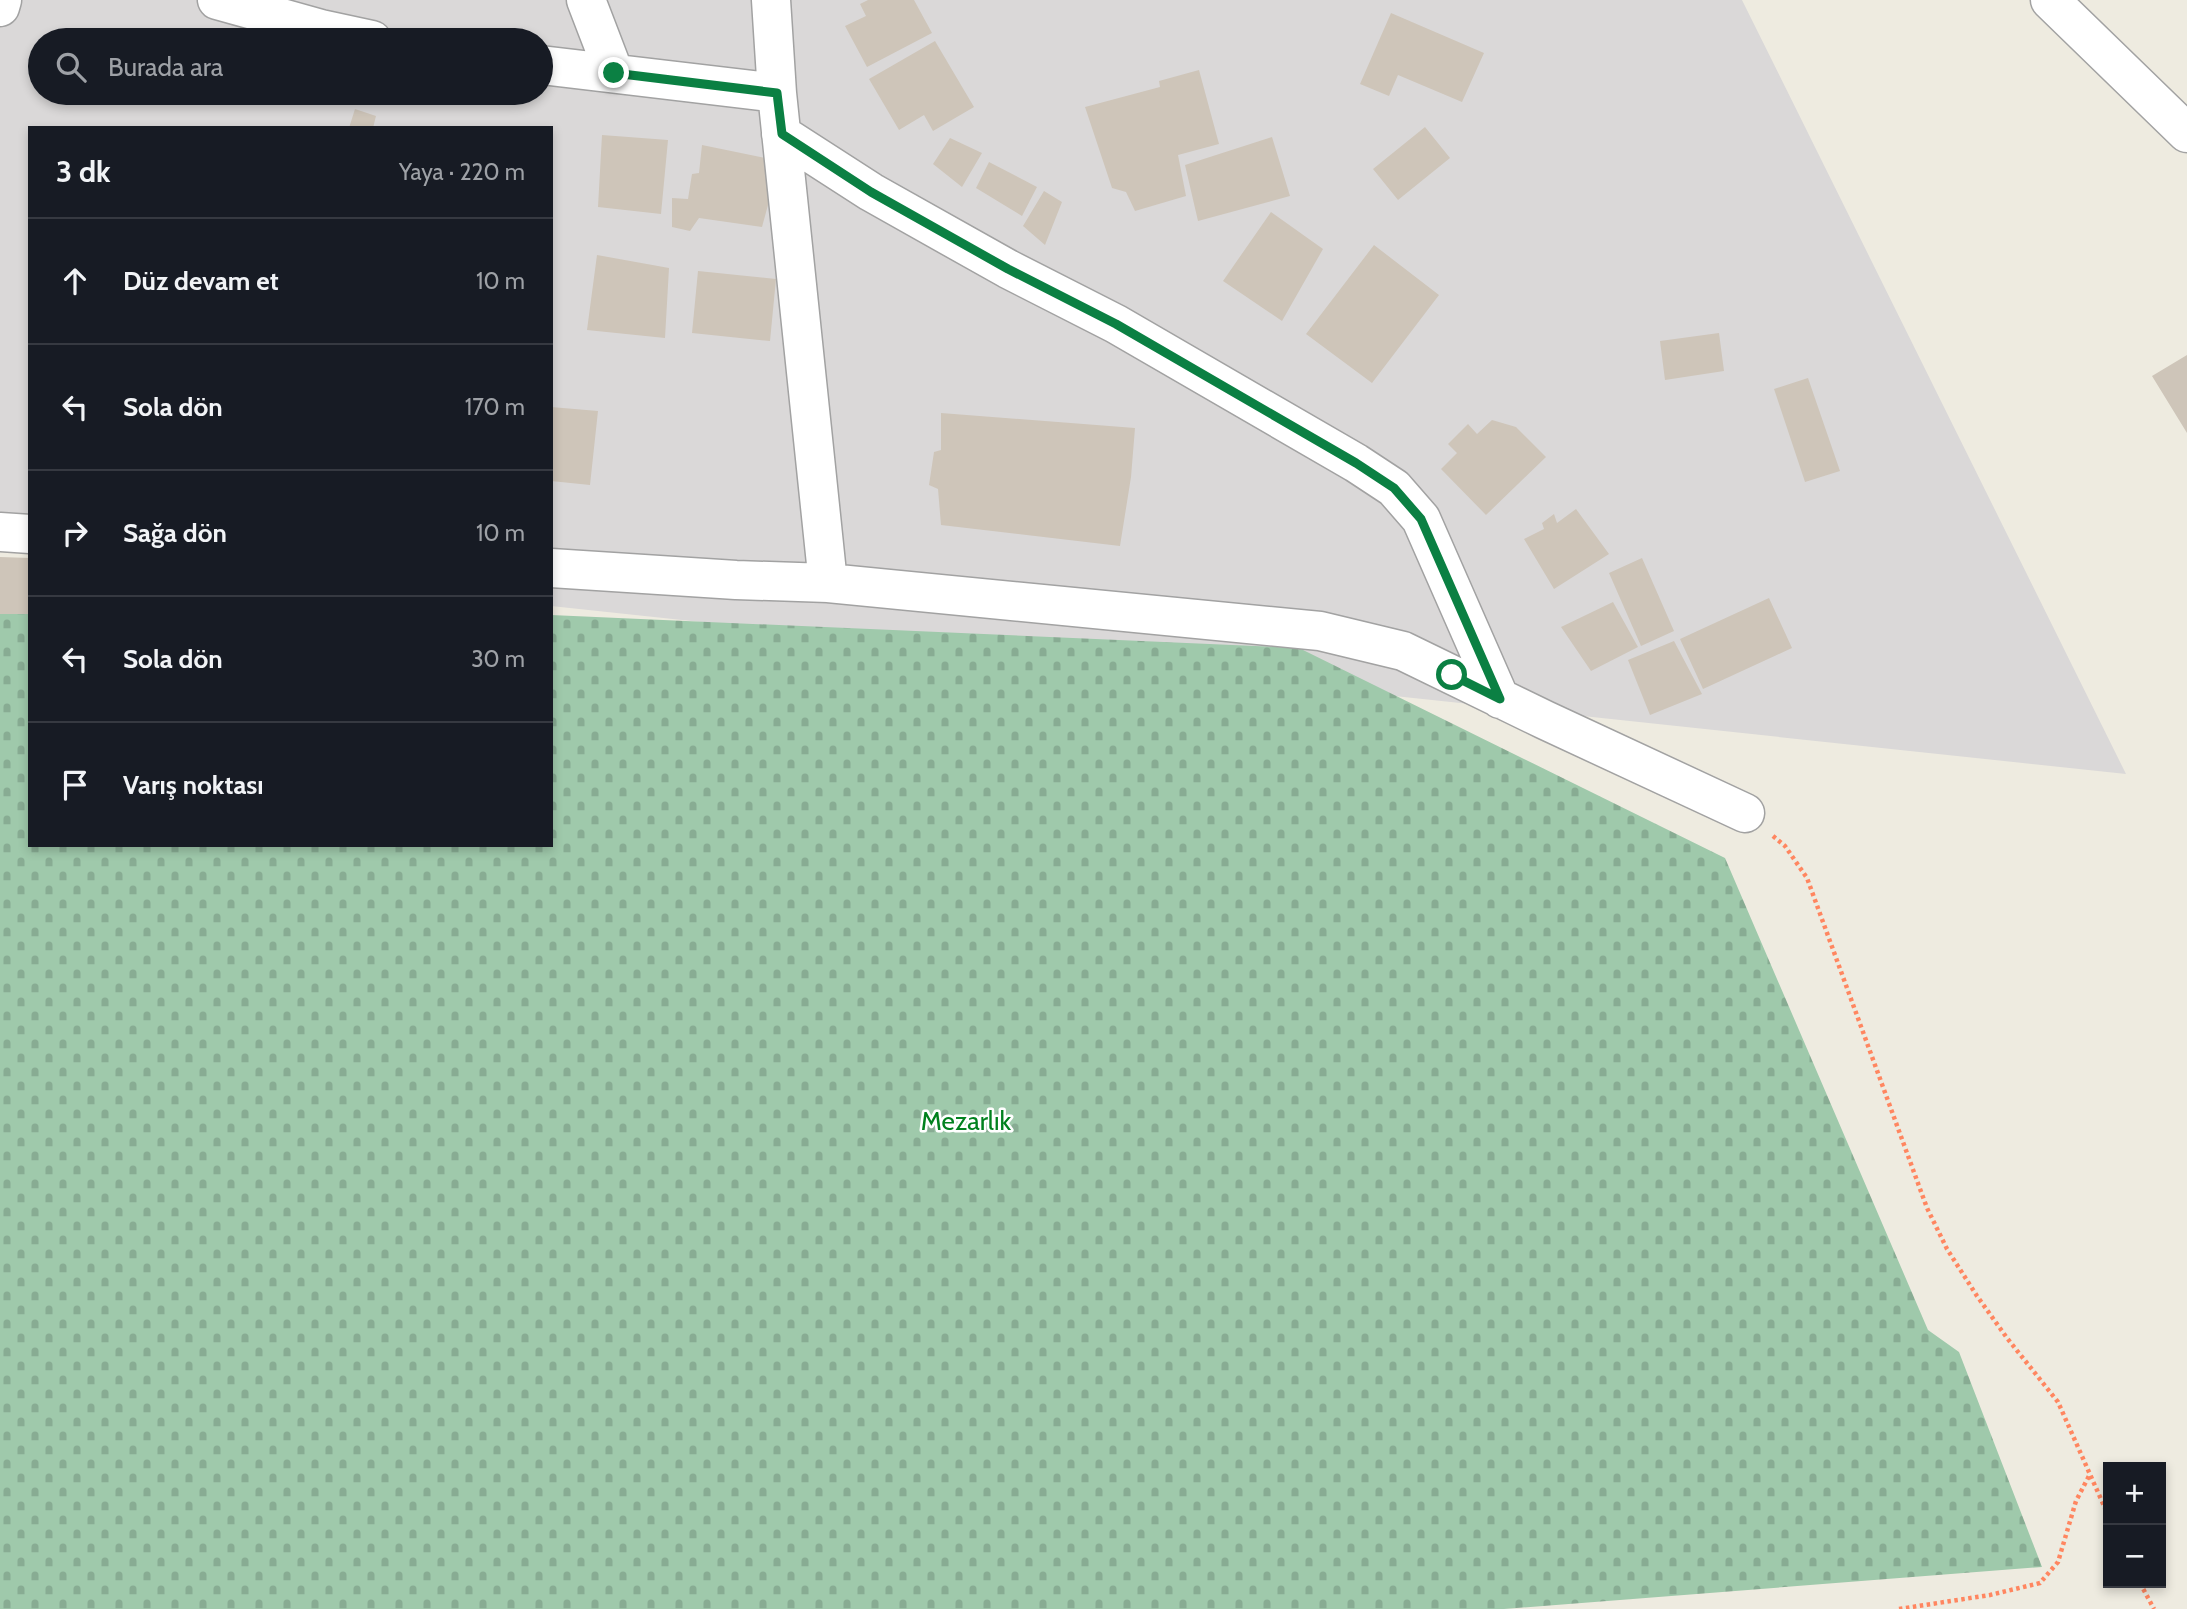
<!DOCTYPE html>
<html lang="tr">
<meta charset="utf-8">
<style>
:root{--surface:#171b24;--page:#20242c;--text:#f1f3f6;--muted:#9ea1a6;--line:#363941}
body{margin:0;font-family:Cabin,sans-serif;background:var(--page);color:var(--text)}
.controls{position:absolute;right:21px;bottom:21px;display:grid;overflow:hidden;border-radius:0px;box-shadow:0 4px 10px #0003}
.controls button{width:63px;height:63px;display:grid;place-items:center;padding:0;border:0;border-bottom:2px solid var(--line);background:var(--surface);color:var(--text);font:35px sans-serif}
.stop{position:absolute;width:21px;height:21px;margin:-16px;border:5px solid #0b8043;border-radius:50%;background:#fff}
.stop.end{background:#0b8043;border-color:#fff;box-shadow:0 2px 7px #0008}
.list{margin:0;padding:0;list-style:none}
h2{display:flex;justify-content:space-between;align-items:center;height:91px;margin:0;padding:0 28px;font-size:30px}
h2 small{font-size:23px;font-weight:400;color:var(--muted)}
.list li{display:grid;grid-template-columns:46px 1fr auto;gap:21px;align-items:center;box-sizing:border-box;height:126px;padding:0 28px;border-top:2px solid var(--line)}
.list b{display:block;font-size:26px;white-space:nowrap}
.list em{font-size:23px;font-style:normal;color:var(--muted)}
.icon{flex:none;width:38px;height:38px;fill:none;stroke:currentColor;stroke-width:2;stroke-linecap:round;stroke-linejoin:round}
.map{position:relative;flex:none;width:2187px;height:1609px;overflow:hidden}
.search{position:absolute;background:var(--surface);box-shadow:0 4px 10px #0003;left:28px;top:28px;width:525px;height:77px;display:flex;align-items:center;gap:18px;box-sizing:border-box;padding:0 24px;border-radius:38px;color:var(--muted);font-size:26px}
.panel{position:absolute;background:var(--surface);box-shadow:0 4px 10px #0003;left:28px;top:126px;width:525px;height:721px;border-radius:0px}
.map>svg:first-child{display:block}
.residential{fill:#dad8d8;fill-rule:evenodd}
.cemetery{fill:url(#cemetery-stones)}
.building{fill:#cec5b9}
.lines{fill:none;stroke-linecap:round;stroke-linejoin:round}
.minor-casing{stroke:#a2a2a2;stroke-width:41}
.path{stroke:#ff8660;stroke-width:4.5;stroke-dasharray:3.5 3.5;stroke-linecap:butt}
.minor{stroke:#fff;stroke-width:38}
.route{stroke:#0b8043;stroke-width:9}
.labels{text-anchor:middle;stroke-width:5;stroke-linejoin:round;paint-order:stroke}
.park-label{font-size:26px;fill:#01811e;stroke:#fff}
</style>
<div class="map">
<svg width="2187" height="1609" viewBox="0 0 2187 1609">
<defs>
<pattern id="cemetery-stones" width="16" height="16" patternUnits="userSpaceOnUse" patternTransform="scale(1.75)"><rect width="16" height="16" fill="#9fc9ab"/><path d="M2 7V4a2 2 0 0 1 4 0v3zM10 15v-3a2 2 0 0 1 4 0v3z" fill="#88ac93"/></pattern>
</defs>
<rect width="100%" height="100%" fill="#eeebe0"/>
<!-- residential -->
<path class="residential" d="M0,0H1742L2126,774L551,606V128H30V539L0,535ZM40,40H541V93H40Z"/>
<!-- cemetery -->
<path class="cemetery" d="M0,564L30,567V845H551V615L1299,648L1725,858L1928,1330L1959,1352L2042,1567L1504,1609H0Z"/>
<!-- building -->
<path class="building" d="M868,0H914L932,33L867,67L845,26L866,16L860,4Z
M1391,13L1484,53L1462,102L1398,75L1389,96L1360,84Z
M935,41L974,107L933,131L924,115L899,130L869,79Z
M1199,70L1219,144L1178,155L1186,196L1135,211L1126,192L1112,188L1085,107L1160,87L1159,81Z
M386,93H417L415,105L385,100Z
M355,109L376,116L373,128H349Z
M1425,127L1450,158L1398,200L1373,169Z
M602,135L668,140L661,214L598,207Z
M1272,137L1290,196L1198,221L1185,165Z
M950,138L982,153L962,187L933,164Z
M702,145L780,161L762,227L699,218L690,231L672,227V198L688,199L692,174L699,173Z
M989,162L1037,187L1022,216L976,188Z
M1044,191L1062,202L1045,245L1023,226Z
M1271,212L1323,249L1282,321L1223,281Z
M1374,245L1439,295L1372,383L1306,334Z
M597,255L669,268L665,338L587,330Z
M698,271L776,279L770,341L692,333Z
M1719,333L1724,371L1665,380L1660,341Z
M2187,355V433L2152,376Z
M1808,378L1840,471L1805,482L1774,389Z
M551,407L598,411L590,485L551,481Z
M941,413L1135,428L1131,477L1120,546L941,525L938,489L929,485L934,452L941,450Z
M1492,420L1516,427L1546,457L1486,515L1441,469L1457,453L1448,444L1468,424L1477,434Z
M1576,509L1609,554L1554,589L1524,539L1544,529L1542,523L1554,514L1557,523Z
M0,557L30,558V614H0Z
M1642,558L1674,631L1641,646L1609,573Z
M1769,598L1792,648L1703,689L1680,639Z
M1613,602L1638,647L1591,671L1561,627Z
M1674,641L1702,694L1650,715L1628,660Z"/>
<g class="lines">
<defs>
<path id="minor" d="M217,0L321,29L372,40
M586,0L614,73
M771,0L777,93L828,583
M2050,0L2187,133
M0,7L2,0
M541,65L777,93
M781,134L871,192L1008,269L1116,324L1356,463L1394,488L1421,519L1500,699
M0,532L30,534
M551,568L736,580L828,583L1320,631L1403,651L1545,720L1745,813"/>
</defs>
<!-- minor casing -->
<use href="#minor" class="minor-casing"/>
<!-- path -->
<path class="path" d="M1773,836L1785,846L1807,878L1927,1208L1947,1249L1977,1296L2007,1338L2058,1402L2108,1515
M2140,1583L2154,1609
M1899,1609L1990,1595L2040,1583L2058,1562L2076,1501L2090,1474"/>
<!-- minor -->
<use href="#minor" class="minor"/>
</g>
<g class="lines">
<!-- route -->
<path class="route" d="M614,73L777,93L782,134L871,192L1008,269L1116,324L1356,463L1394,488L1421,519L1500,699L1452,675"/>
</g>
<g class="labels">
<!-- park labels -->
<g class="park-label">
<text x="966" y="1130">Mezarlık</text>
</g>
</g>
</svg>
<div class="controls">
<button>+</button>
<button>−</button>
</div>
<div class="stop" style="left:1452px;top:675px"></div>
<div class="stop end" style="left:614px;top:73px"></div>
<div class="search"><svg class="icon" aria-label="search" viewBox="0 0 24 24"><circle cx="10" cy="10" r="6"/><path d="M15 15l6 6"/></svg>Burada ara</div>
<section class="panel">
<h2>3 dk<small>Yaya · 220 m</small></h2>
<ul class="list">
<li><svg class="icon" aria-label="ahead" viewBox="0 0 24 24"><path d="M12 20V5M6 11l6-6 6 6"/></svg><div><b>Düz devam et</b></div><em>10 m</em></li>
<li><svg class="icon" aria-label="left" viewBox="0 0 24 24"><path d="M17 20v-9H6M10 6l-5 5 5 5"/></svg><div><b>Sola dön</b></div><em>170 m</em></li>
<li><svg class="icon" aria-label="right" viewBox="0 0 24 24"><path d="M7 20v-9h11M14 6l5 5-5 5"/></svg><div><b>Sağa dön</b></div><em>10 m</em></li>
<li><svg class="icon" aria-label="left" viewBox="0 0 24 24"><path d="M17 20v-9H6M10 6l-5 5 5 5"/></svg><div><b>Sola dön</b></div><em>30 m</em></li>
<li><svg class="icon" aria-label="arrive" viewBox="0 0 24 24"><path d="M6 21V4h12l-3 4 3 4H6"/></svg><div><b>Varış noktası</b></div></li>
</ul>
</section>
</div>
